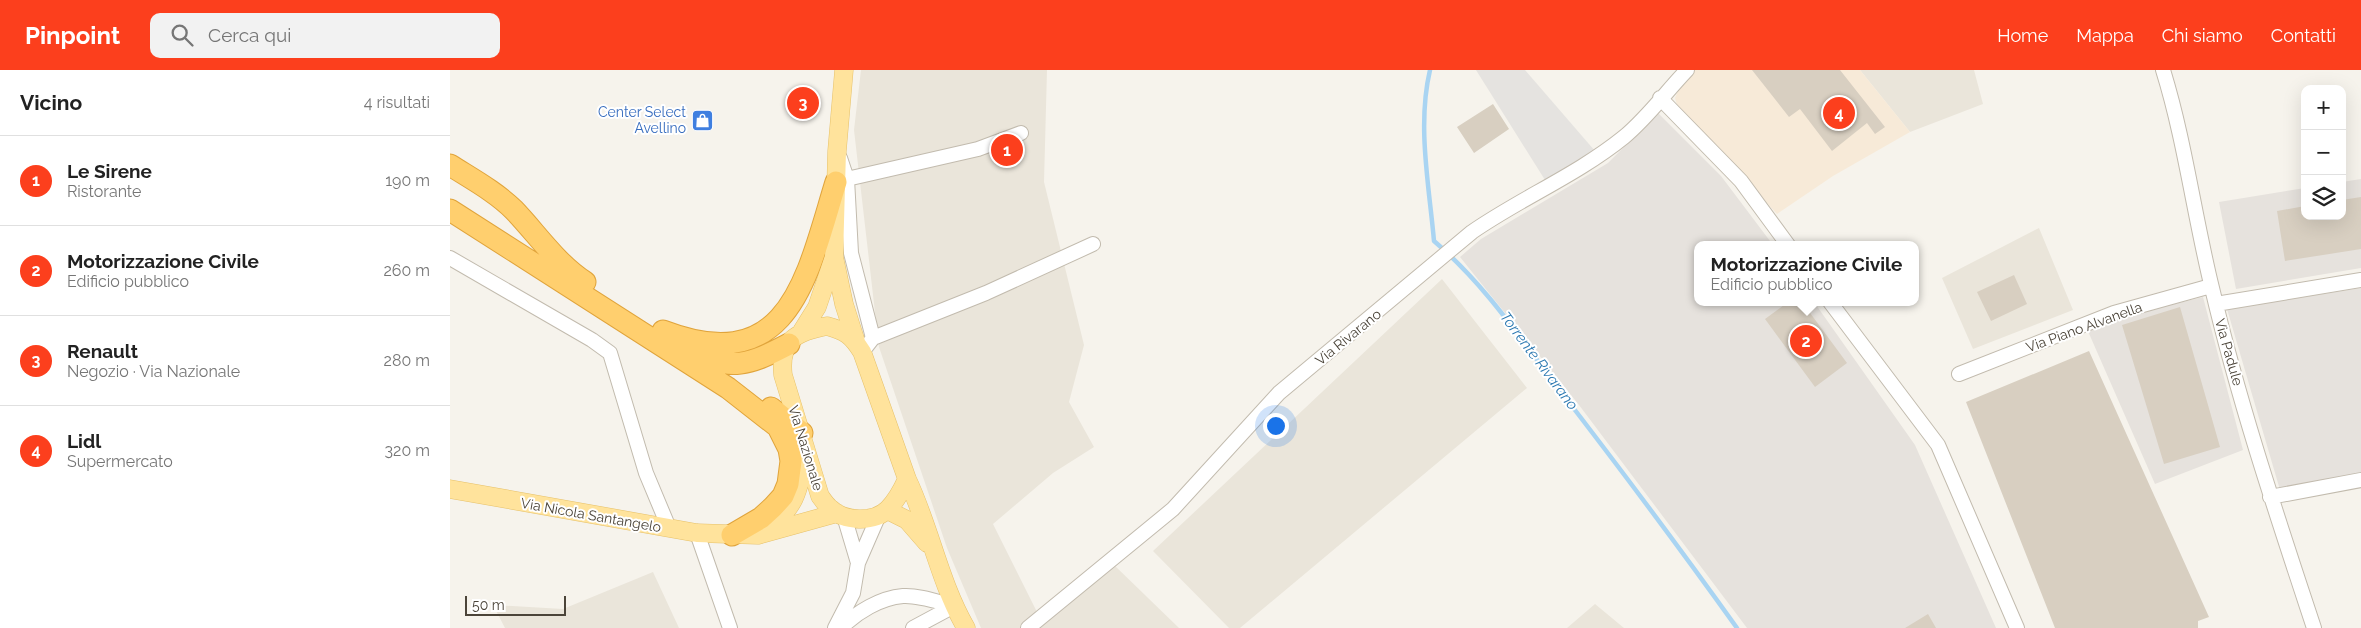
<!DOCTYPE html>
<html lang="it">
<meta charset="utf-8">
<style>
:root{--surface:#fff;--page:#f2f2f2;--text:#222;--muted:#767676;--line:#e0e0e0;--accent:#fc3f1d}
body{margin:0;font-family:Raleway,sans-serif;background:var(--page);color:var(--text)}
.controls{position:absolute;right:15px;top:15px;display:grid;overflow:hidden;border-radius:10px;box-shadow:0 5px 20px #0002}
.controls button{width:45px;height:45px;display:grid;place-items:center;padding:0;border:0;border-bottom:1px solid var(--line);background:var(--surface);color:var(--text);font:25px sans-serif}
.scale{position:absolute;left:15px;bottom:12px;width:101px;box-sizing:border-box;padding-left:5px;border:2px solid #4b4439;border-top:0;font-size:14px;line-height:18px;white-space:nowrap;color:#4b4439;-webkit-text-stroke:4px #fff;paint-order:stroke}
.you{position:absolute;left:825px;top:355px;width:18px;height:18px;margin:-12px;border:4px solid #fff;border-radius:50%;background:#1a73e8;box-shadow:0 0 0 8px #1a73e833}
.badge{display:grid;place-items:center;width:32px;height:32px;border-radius:50%;background:var(--accent);color:#fff;font-size:16px;font-weight:700}
.pin{position:absolute;translate:-50% -50%;border:2px solid #fff;box-shadow:0 1px 5px #0006}
.popup{position:absolute;left:1244px;top:171px;width:225px;height:65px;box-sizing:border-box;display:grid;place-content:center;border-radius:10px;background:var(--surface);filter:drop-shadow(0 1px 4px #0005);font-size:16px;white-space:nowrap;color:var(--muted)}
.popup b{font-size:19px;color:var(--text)}
.popup::after{content:'';position:absolute;left:50%;top:100%;margin-left:-10px;border:10px solid transparent;border-top-color:var(--surface)}
.list{margin:0;padding:0;list-style:none}
h2{display:flex;justify-content:space-between;align-items:center;height:65px;margin:0;padding:0 20px;font-size:21px}
h2 small{font-size:16px;font-weight:400;color:var(--muted)}
.list li{display:grid;grid-template-columns:32px 1fr auto;gap:15px;align-items:center;box-sizing:border-box;height:90px;padding:0 20px;border-top:1px solid var(--line)}
.list b{display:block;font-size:19px;white-space:nowrap}
.list p{margin:0;font-size:16px;white-space:nowrap;color:var(--muted)}
.list em{font-size:16px;font-style:normal;color:var(--muted)}
.icon{flex:none;width:28px;height:28px;fill:none;stroke:currentColor;stroke-width:2;stroke-linecap:round;stroke-linejoin:round}
.map{position:relative;flex:none;width:1911px;height:558px;overflow:hidden}
header{display:flex;align-items:center;gap:30px;box-sizing:border-box;height:70px;padding:0 25px;background:var(--accent);color:#fff}
header strong{font-size:24px}
nav{display:flex;gap:28px;margin-inline-start:auto;font-size:18px}
.search{width:350px;height:45px;background:var(--page);display:flex;align-items:center;gap:12px;box-sizing:border-box;padding:0 18px;border-radius:10px;color:var(--muted);font-size:19px}
main{display:flex}
aside{flex:1;background:var(--surface)}
.map>svg:first-child{display:block}
.residential{fill:#eae5da}
.commercial{fill:#f7ead8}
.industrial{fill:#e6e2dd}
.parking{fill:#e5e3e0}
.lines{fill:none;stroke-linecap:round;stroke-linejoin:round}
.stream{stroke:#a9d4f2;stroke-width:4.5}
.building{fill:#d8cfc1}
.minor-casing{stroke:#c2bbae;stroke-width:16}
.major-casing{stroke:#e6c16a;stroke-width:19}
.highway-casing{stroke:#e0a43c;stroke-width:23}
.minor{stroke:#fff;stroke-width:14}
.major{stroke:#ffe39c;stroke-width:18}
.highway{stroke:#ffcf6e;stroke-width:21}
.labels{text-anchor:middle;stroke-width:4;stroke-linejoin:round;paint-order:stroke}
.shop-label{font-size:14px;fill:#366cbe;stroke:#fff;text-anchor:end}
.street-label{font-size:14px;fill:#4b4439;stroke:#fff}
.water-label{font-size:15px;font-style:italic;fill:#2e7ab2;stroke:#fff}
</style>
<header>
<strong>Pinpoint</strong>
<div class="search"><svg class="icon" aria-label="search" viewBox="0 0 24 24"><circle cx="10" cy="10" r="6"/><path d="M15 15l6 6"/></svg>Cerca qui</div>
<nav><a>Home</a><a>Mappa</a><a>Chi siamo</a><a>Contatti</a></nav>
</header>
<main>
<aside>
<h2>Vicino<small>4 risultati</small></h2>
<ul class="list">
<li><span class="badge">1</span><div><b>Le Sirene</b><p>Ristorante</p></div><em>190 m</em></li>
<li><span class="badge">2</span><div><b>Motorizzazione Civile</b><p>Edificio pubblico</p></div><em>260 m</em></li>
<li><span class="badge">3</span><div><b>Renault</b><p>Negozio · Via Nazionale</p></div><em>280 m</em></li>
<li><span class="badge">4</span><div><b>Lidl</b><p>Supermercato</p></div><em>320 m</em></li>
</ul>
</aside>
<div class="map">
<svg width="1911" height="558" viewBox="0 0 1911 558">
<rect width="100%" height="100%" fill="#f6f3ec"/>
<!-- residential -->
<path class="residential" d="M411,0H597L594,112L634,275L619,332L644,377L603,403L543,454L589,546L575,558H531L497,478L429,277L404,60Z
M1410,0H1524L1533,34L1460,62Z
M1589,158L1623,240L1523,279L1492,208Z
M992,209L1077,318L790,558H779L703,481Z
M663,494L729,558H577Z
M203,502L229,558H55L43,535L113,539Z
M1145,534L1174,558H1117Z"/>
<!-- commercial -->
<path class="commercial" d="M1245,0H1410L1460,62L1383,106L1327,144L1227,35L1225,28L1231,14Z"/>
<!-- industrial -->
<path class="industrial" d="M1208,43L1271,106L1323,175H1247V232H1364L1465,375L1546,558H1297L1129,335L1010,187L1031,169L1158,93Z
M1911,109V198L1786,219L1769,132L1855,118V146H1892V112Z
M1911,218V403L1830,420L1777,239Z
M1753,227L1793,380L1705,414L1637,259L1667,248Z"/>
<!-- parking -->
<path class="parking" d="M1026,0H1075L1145,81L1095,110Z"/>
<g class="lines">
<!-- stream -->
<path class="stream" d="M980,0C967,55 979,115 984,171C1035,215 1068,265 1108,318C1169,397 1229,477 1287,558"/>
</g>
<!-- building -->
<path class="building" d="M1302,0H1390L1435,57L1425,64L1417,53L1382,81L1350,39L1339,47Z
M1043,34L1059,59L1024,83L1007,57Z
M1911,127V179L1835,191L1827,141L1855,136V146H1892V130Z
M1564,205L1577,234L1541,251L1527,222Z
M1338,232H1352L1397,293L1365,317L1315,249Z
M1730,237L1770,377L1714,394L1672,255Z
M1639,281L1759,547L1748,551V558H1605L1516,332Z
M1478,544L1486,558H1455Z"/>
<g class="lines">
<defs>
<path id="minor" d="M1713,0C1735,71 1744,145 1762,218C1789,333 1827,446 1864,558
M1210,28L1291,111L1338,175
M390,88L397,109L401,183L423,268
M388,111L528,79L571,63
M0,188L142,270L160,283L196,403L219,458
M1380,232L1488,375L1567,558
M1766,234L1911,210
M412,282L423,268L536,223L643,174
M1509,304L1664,243L1761,216
M1820,427L1911,410
M394,446L408,493
M247,463L280,558
M385,558L403,523L408,493L428,447
M391,558C407,542 430,528 453,526C469,525 488,532 504,536
M463,558L504,536
M578,558L723,439L829,323L1022,162C1071,128 1127,105 1174,67C1197,48 1216,22 1237,0"/>
<path id="major" d="M394,0L387,81L384,187L394,234L406,272
M377,256C396,261 402,266 412,282L457,409C452,420 447,430 438,439C424,453 394,452 380,438C376,435 373,430 370,426L333,305C329,269 347,262 377,256Z
M352,261L367,237L384,187
M457,409C480,457 489,511 516,558
M0,419L247,463L308,465L387,443
M437,440L457,450L477,473
M309,457C345,447 351,416 354,383"/>
<path id="highway" d="M0,95C22,109 46,122 64,140C87,164 107,194 135,212
M0,140L278,318L328,357L339,379L341,391L338,414L333,426L323,437L311,448L282,465
M213,261C340,310 357,206 386,112
M240,280C280,303 301,294 339,274
M321,338L352,363"/>
</defs>
<!-- minor casing -->
<use href="#minor" class="minor-casing"/>
<!-- major casing -->
<use href="#major" class="major-casing"/>
<!-- highway casing -->
<use href="#highway" class="highway-casing"/>
<!-- minor -->
<use href="#minor" class="minor"/>
<!-- major -->
<use href="#major" class="major"/>
<!-- highway -->
<use href="#highway" class="highway"/>
</g>
<!-- icons -->
<defs>
<symbol id="shop-square" viewBox="-11 -11 22 22"><rect x="-9" y="-9" width="18" height="18" rx="4" fill="#3f7fe0" stroke="#fff"/><path d="M-5-2.5h2.3a2.7 3.5 0 0 1 5.4 0H5L5.5 6h-11ZM-1.5-2.5h3a1.5 2.3 0 0 0-3 0Z" fill="#fff"/></symbol>
</defs>
<g fill-rule="evenodd">
<use href="#shop-square" x="240" y="38" width="25" height="25"/>
</g>
<g class="labels">
<!-- shop labels -->
<g class="shop-label">
<text x="236" y="47">Center Select<tspan x="236" dy="16">Avellino</tspan></text>
</g>
<!-- street labels -->
<g class="street-label">
<text transform="translate(1634 257) rotate(-20)" y="5">Via Piano Alvanella</text>
<text transform="translate(898 267) rotate(-39)" y="5">Via Rivarano</text>
<text transform="translate(1779 282) rotate(74)" y="5">Via Padule</text>
<text transform="translate(356 378) rotate(73)" y="5">Via Nazionale</text>
<text transform="translate(141 445) rotate(10)" y="5">Via Nicola Santangelo</text>
</g>
<!-- water labels -->
<g class="water-label">
<text transform="translate(1089 291) rotate(53)" y="5">Torrente Rivarano</text>
</g>
</g>
</svg>
<div class="controls">
<button>+</button>
<button>−</button>
<button><svg class="icon" aria-label="layers" viewBox="0 0 24 24"><path d="M12 4l9 5-9 5-9-5zM3 14l9 5 9-5"/></svg></button>
</div>
<div class="scale">50 m</div>
<div class="you"></div>
<div class="pin badge" style="left:557px;top:80px">1</div>
<div class="pin badge" style="left:1356px;top:271px">2</div>
<div class="popup"><b>Motorizzazione Civile</b>Edificio pubblico</div>
<div class="pin badge" style="left:353px;top:33px">3</div>
<div class="pin badge" style="left:1389px;top:43px">4</div>
</div>
</main>
